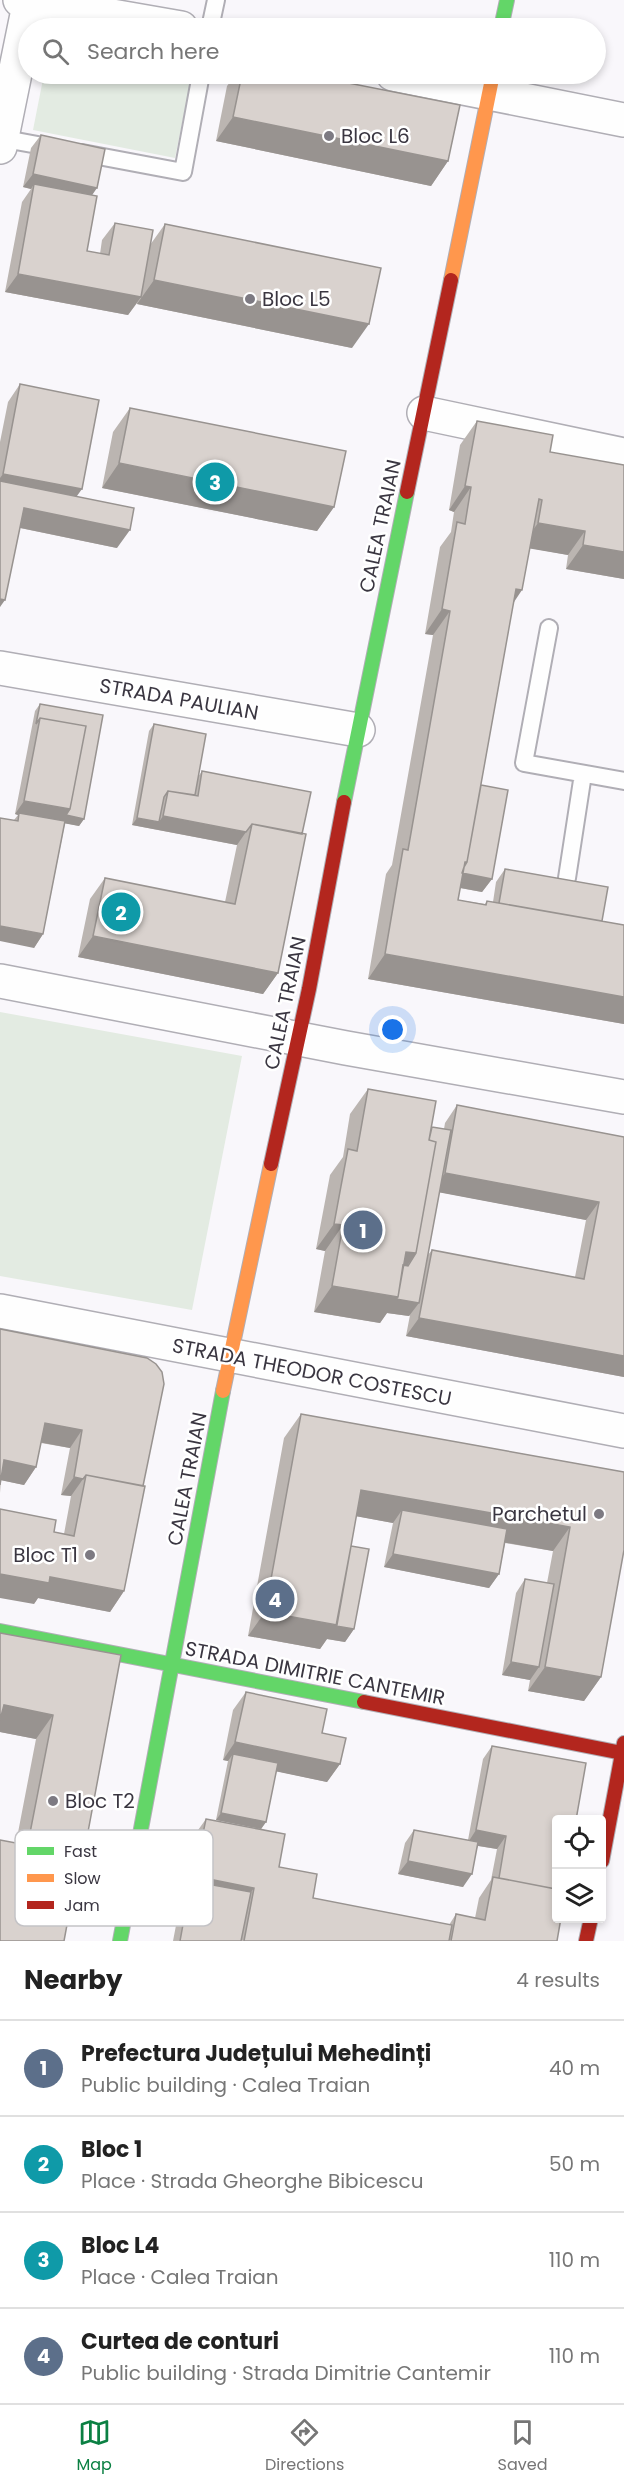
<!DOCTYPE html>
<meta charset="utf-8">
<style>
:root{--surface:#fff;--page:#f2f2f2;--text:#222;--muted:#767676;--line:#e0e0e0;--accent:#0b8043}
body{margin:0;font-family:Poppins,sans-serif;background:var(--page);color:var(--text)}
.controls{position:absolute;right:18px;bottom:18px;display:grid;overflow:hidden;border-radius:6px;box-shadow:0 3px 9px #0003}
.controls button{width:54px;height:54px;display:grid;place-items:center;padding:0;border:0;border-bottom:2px solid var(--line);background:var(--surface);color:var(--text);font:30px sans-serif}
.you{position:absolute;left:393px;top:1030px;width:21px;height:21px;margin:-15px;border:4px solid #fff;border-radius:50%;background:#1a73e8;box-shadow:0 0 0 9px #1a73e833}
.badge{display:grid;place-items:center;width:39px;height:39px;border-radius:50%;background:var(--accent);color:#fff;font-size:20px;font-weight:700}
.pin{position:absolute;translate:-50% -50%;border:3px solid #fff;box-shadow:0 2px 6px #0006}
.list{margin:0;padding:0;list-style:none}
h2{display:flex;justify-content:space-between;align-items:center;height:78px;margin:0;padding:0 24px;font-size:26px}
h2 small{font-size:20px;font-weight:400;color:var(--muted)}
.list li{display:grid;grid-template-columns:39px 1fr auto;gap:18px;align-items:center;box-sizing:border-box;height:96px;padding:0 24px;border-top:2px solid var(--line)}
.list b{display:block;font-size:22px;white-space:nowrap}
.list p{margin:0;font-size:20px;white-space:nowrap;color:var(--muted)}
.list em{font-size:20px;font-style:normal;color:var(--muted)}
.icon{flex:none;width:33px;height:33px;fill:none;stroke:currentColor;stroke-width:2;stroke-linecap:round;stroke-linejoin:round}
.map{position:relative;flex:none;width:624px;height:1941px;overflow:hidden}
.search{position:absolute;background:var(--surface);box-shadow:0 3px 9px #0003;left:18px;right:18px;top:18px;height:66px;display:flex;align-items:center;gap:15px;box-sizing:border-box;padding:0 21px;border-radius:33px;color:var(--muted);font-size:22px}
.sheet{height:462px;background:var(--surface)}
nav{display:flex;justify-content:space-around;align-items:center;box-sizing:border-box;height:84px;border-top:2px solid var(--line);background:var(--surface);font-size:16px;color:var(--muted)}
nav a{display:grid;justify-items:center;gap:3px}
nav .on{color:var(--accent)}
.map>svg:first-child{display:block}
.green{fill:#e3ebe2}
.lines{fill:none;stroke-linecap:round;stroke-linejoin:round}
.lane-casing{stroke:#b0aeb5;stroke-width:20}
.street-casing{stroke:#b0aeb5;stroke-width:36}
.fast-casing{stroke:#b0aeb5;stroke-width:16}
.slow-casing{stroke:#b0aeb5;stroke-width:16}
.jam-casing{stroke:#b0aeb5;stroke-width:16}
.lane{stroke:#fefefe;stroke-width:16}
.street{stroke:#fefefe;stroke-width:33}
.fast{stroke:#63d668;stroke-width:14}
.slow{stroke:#ff974d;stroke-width:14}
.jam{stroke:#b3261e;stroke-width:14}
.wall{fill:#bbb5b1;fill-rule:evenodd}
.shaded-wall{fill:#989390}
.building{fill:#d9d2ce;stroke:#989390;stroke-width:1.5}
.poi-dot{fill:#7d7a82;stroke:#fff;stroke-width:2}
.labels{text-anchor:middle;stroke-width:5;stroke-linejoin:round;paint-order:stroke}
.poi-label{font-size:20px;fill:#3a3641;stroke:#fff;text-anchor:start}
.street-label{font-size:20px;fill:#3a3641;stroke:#fff}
.key{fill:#fff;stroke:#c4c3c6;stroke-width:1.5}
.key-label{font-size:16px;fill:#3a3641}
</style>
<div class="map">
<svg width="624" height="1941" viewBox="0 0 624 1941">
<rect width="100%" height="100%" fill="#f9f7fb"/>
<!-- green -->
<path class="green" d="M44,74H192L175,158L33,130Z
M0,1012L242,1056L192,1310L0,1276Z"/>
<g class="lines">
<defs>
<path id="lane" d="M210,28L216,0
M0,138L54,148
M82,153L183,172L201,74
M549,628L524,763L624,781
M567,878L583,774"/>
<path id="street" d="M20,0L181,28
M393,74L624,120
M0,147L30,0
M424,413L624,455
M0,668L358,730
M0,981L346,1048L624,1097
M0,1311L624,1431"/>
<path id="fast" d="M501,28L507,0
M344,802L407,492
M0,1631L364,1702
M120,1941L223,1391"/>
<path id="slow" d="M451,280L493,74
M223,1391L271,1164"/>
<path id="jam" d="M407,492L451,280
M271,1164L309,989L344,802
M364,1702L622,1753
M602,1861L624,1743
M586,1941L591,1918"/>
</defs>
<!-- lane casing -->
<use href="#lane" class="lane-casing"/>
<!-- street casing -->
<use href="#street" class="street-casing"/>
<!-- fast casing -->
<use href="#fast" class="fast-casing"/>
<!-- slow casing -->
<use href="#slow" class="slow-casing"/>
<!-- jam casing -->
<use href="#jam" class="jam-casing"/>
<!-- lane -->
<use href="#lane" class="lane"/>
<!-- street -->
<use href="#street" class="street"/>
<!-- fast -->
<use href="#fast" class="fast"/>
<!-- slow -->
<use href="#slow" class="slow"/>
<!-- jam -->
<use href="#jam" class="jam"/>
</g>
<!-- wall -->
<path class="wall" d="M236,74H303L448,161L431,186L216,141L227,86Z
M41,135L92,195L87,251L100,254L102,240L115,223L150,245L165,224L352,348L137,304V303L128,315L5,292L22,202L31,189L23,187L31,148Z
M20,384L77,497L117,548L20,528L0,607V442L8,402Z
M130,408L334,507L317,531L102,488L113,432Z
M477,421L550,452L624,579L566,569L568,555L530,548L513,603L481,785L492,879L482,892L460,888L458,900L485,904L487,901L493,902L496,882L505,869L602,921L624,925V1024L368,979L386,874L392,865L433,635L425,634L440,547L451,532L454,512L449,510L460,445Z
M40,704L84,819L79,826L65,823L43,934L34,948L14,820L18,815L15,814L35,711Z
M154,724L198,777L202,771L302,834L278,973L263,994L78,957L90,899L105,878L225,902L237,845L132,825L149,731Z
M368,1089L432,1127L444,1129L445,1123L457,1105L624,1137V1377L406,1336L410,1315L409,1316L387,1313L380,1323L314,1312L325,1251L316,1249L330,1175L343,1157L350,1114ZM439,1192L586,1220L575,1277L432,1250L427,1256Z
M0,1329L143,1486L124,1591L110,1612L38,1598L34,1604L54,1532L64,1534L71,1496L61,1495L70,1448L41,1443L36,1467L24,1485L1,1480L0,1493Z
M301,1414L624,1472L601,1677L584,1701L528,1691L530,1680L502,1675L516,1593L525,1579L547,1583L553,1551L505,1543L499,1574L489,1588L384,1567L393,1523L356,1516L351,1546L354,1629L345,1642L327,1639L320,1649L248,1636L284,1438Z
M121,1655L85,1848L80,1855L16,1843L36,1739L0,1732Z
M246,1692L322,1733L340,1764L327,1782L276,1771L266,1822L261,1829L216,1820L228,1761L223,1760L233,1710Z
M492,1746L556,1820L557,1941H173L193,1837L206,1819L279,1867L313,1898L449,1925L456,1914L475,1918L479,1898L491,1880L497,1849L478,1846L463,1887L398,1874L405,1843L414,1830L468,1840L483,1759Z"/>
<!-- shaded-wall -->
<path class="shaded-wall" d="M233,117L448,161L431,186L216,141Z
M33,174L97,188L88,201L34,184L31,189L23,187Z
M18,274L141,297L128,315L5,292Z
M154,280L369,324L352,348L137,304Z
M119,463L334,507L317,531L102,488Z
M3,474L82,489L69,507L0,494V478Z
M465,486L471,487L454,512L449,510Z
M24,508L130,530L117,548L11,526Z
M538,523L585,531L568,555L521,547Z
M583,545L624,552V579L566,569Z
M516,589L522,590L506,614Z
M0,599L5,600L0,607Z
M442,609L450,611L433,635L425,634Z
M24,801L70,809L84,819L79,826L19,815V813L18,815L15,814Z
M163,816L246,832L237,845L132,825L137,818L159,822Z
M465,862H467L492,879L482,892L450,886Z
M0,926L43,934L34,948L0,941Z
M93,936L278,973L263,994L78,957Z
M385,954L624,997V1024L368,979Z
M445,1173L599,1202L586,1220L432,1191Z
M334,1224L343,1225L325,1251L316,1249Z
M406,1252L416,1253L398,1279Z
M332,1286L398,1297L419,1303L409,1316L387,1313L380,1323L314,1312Z
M419,1318L624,1356V1377L406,1336Z
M45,1423L82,1430L70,1448L33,1441Z
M4,1460L36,1467L24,1485L0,1480Z
M74,1477L83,1479L71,1496L61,1495Z
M361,1490L570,1527L553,1551L399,1524L402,1510L393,1523L344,1514Z
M393,1554L499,1574L489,1588L384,1567Z
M0,1574L50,1577L124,1591L110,1612L38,1598L34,1604L0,1598Z
M265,1612L337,1625L354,1629L345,1642L327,1639L320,1649L248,1636Z
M511,1662L539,1667L530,1680L502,1675Z
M545,1667L601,1677L584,1701L528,1691Z
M4,1705L53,1715L36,1739L0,1732V1710Z
M235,1742L340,1764L327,1782L231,1762L233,1754L228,1761L223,1760Z
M221,1813L266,1822L261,1829L216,1820Z
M476,1830L506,1836L497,1849L467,1844Z
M29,1838L85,1848L68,1873L12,1862Z
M408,1861L472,1874L463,1887L398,1874Z
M194,1876L254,1888L241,1906L191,1881Z"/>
<!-- building -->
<path class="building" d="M242,74H303L460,105L448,161L233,117Z
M41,135L105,149L97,188L33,174Z
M34,184L97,196L87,251L109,255L115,223L153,230L141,297L18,274Z
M165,224L381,268L369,324L154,280Z
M20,384L99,400L82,489L3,474Z
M130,408L346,451L334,507L119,463Z
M477,421L553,435L550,452L624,465V552L583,545L585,531L538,523L542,500L539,499L522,590L516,589L467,862H465L458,900L486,905L487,901L624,925V997L385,954L403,849L408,850L450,611L442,609L457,522L465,524L471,487L465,486Z
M0,481L134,508L130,530L24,508L5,600L0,599Z
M40,704L103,715L84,819L66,815L70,809L86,726L40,718L36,724Z
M40,718L86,726L70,809L24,801Z
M154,724L206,734L195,795L168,791L164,797L159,822L137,818Z
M202,771L311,792L302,834L252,824L246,832L163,816L168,791L198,796Z
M481,785L508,790L492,879L462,873L464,867L467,862Z
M19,813L65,821L43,934L0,926V818L18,821Z
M252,824L306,834L278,973L93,936L105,878L235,904Z
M505,869L608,887L602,921L499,903Z
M368,1089L436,1101L429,1140L436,1142L416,1253L406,1252L398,1297L332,1286L343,1225L334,1224L341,1186L348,1149L357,1151Z
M457,1105L624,1137V1356L419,1318L432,1250L584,1279L599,1202L445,1173Z
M432,1127L451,1130L419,1303L396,1299L398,1297L403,1265L408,1266L416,1253L436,1142L429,1140Z
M0,1329L147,1358L156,1364L162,1372L164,1384L143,1486L86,1475L83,1479L74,1477L82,1430L45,1423L36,1467L4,1460L0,1485Z
M301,1414L624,1472V1550L601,1677L545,1667L570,1527L361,1490L337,1625L265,1612Z
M86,1475L145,1486L124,1591L50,1577L49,1583L0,1574V1509L56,1520L54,1532L74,1536Z
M402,1510L507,1529L499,1574L393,1554Z
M351,1546L369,1549L354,1629L336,1626Z
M525,1579L554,1584L539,1667L511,1662Z
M0,1633L121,1655L85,1848L29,1838L53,1715L4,1705L0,1720Z
M246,1692L327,1709L322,1733L346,1738L340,1764L235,1742Z
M492,1746L586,1763L576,1820H556V1889L499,1878L506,1836L476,1830Z
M233,1754L278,1763L266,1822L221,1813Z
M206,1819L285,1834L279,1867L317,1874L313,1898L452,1925L449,1941H244L254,1888L194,1876Z
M414,1830L478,1842L472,1874L408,1861Z
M0,1840L80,1855L64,1941H0Z
M493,1877L556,1889V1918H561L557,1941H451L456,1914L485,1920Z
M191,1881L251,1892L241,1941H180Z"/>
<!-- markers -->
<g class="poi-dot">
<circle cx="329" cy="136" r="6"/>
<circle cx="250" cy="299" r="6"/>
<circle cx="599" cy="1514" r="6"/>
<circle cx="90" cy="1555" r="6"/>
<circle cx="53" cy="1801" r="6"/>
</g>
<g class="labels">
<!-- poi labels -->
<g class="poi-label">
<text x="341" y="143">Bloc L6</text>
<text x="262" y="306">Bloc L5</text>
<text x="587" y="1521" text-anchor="end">Parchetul</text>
<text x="78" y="1562" text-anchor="end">Bloc T1</text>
<text x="65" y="1808">Bloc T2</text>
</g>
<!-- street labels -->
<g class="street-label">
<text transform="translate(380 526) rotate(-78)" y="7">CALEA TRAIAN</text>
<text transform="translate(179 699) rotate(10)" y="7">STRADA PAULIAN</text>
<text transform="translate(285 1003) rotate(-78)" y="7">CALEA TRAIAN</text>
<text transform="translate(312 1372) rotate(11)" y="7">STRADA THEODOR COSTESCU</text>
<text transform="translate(187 1479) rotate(-79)" y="7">CALEA TRAIAN</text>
<text transform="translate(315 1673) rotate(11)" y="7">STRADA DIMITRIE CANTEMIR</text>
</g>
</g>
<!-- legend -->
<rect x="15" y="1830" width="198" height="96" rx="9" class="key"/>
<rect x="27" y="1847" width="27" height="8" fill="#63d668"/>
<rect x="27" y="1874" width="27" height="8" fill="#ff974d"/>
<rect x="27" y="1901" width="27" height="8" fill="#b3261e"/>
<g class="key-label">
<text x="64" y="1857">Fast</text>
<text x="64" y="1884">Slow</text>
<text x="64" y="1911">Jam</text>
</g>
</svg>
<div class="controls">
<button><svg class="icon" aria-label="locate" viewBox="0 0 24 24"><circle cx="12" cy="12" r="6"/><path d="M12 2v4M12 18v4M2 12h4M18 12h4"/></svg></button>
<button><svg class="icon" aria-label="layers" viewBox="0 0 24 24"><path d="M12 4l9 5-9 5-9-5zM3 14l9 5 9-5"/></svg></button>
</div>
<div class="you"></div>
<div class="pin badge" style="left:363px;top:1230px;background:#5c6f8a">1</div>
<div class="pin badge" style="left:121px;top:912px;background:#0f9aa8">2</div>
<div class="pin badge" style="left:215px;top:482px;background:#0f9aa8">3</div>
<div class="pin badge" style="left:275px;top:1599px;background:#5c6f8a">4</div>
<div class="search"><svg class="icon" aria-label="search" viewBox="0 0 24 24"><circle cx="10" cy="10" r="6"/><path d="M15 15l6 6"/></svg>Search here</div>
</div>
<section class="sheet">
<h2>Nearby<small>4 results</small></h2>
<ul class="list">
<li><span class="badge" style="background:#5c6f8a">1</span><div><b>Prefectura Județului Mehedinți</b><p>Public building · Calea Traian</p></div><em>40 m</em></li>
<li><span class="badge" style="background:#0f9aa8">2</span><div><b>Bloc 1</b><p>Place · Strada Gheorghe Bibicescu</p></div><em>50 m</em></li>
<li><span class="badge" style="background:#0f9aa8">3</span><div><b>Bloc L4</b><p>Place · Calea Traian</p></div><em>110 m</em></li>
<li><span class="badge" style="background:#5c6f8a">4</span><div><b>Curtea de conturi</b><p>Public building · Strada Dimitrie Cantemir</p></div><em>110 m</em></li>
</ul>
</section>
<nav>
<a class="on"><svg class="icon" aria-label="map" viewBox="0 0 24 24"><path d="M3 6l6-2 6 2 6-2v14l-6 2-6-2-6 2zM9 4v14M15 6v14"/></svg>Map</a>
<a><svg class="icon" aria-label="directions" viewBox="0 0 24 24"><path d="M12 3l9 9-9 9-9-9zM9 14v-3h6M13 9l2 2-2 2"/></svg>Directions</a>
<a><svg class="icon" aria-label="saved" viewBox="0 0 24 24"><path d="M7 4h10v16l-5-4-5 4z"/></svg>Saved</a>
</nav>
